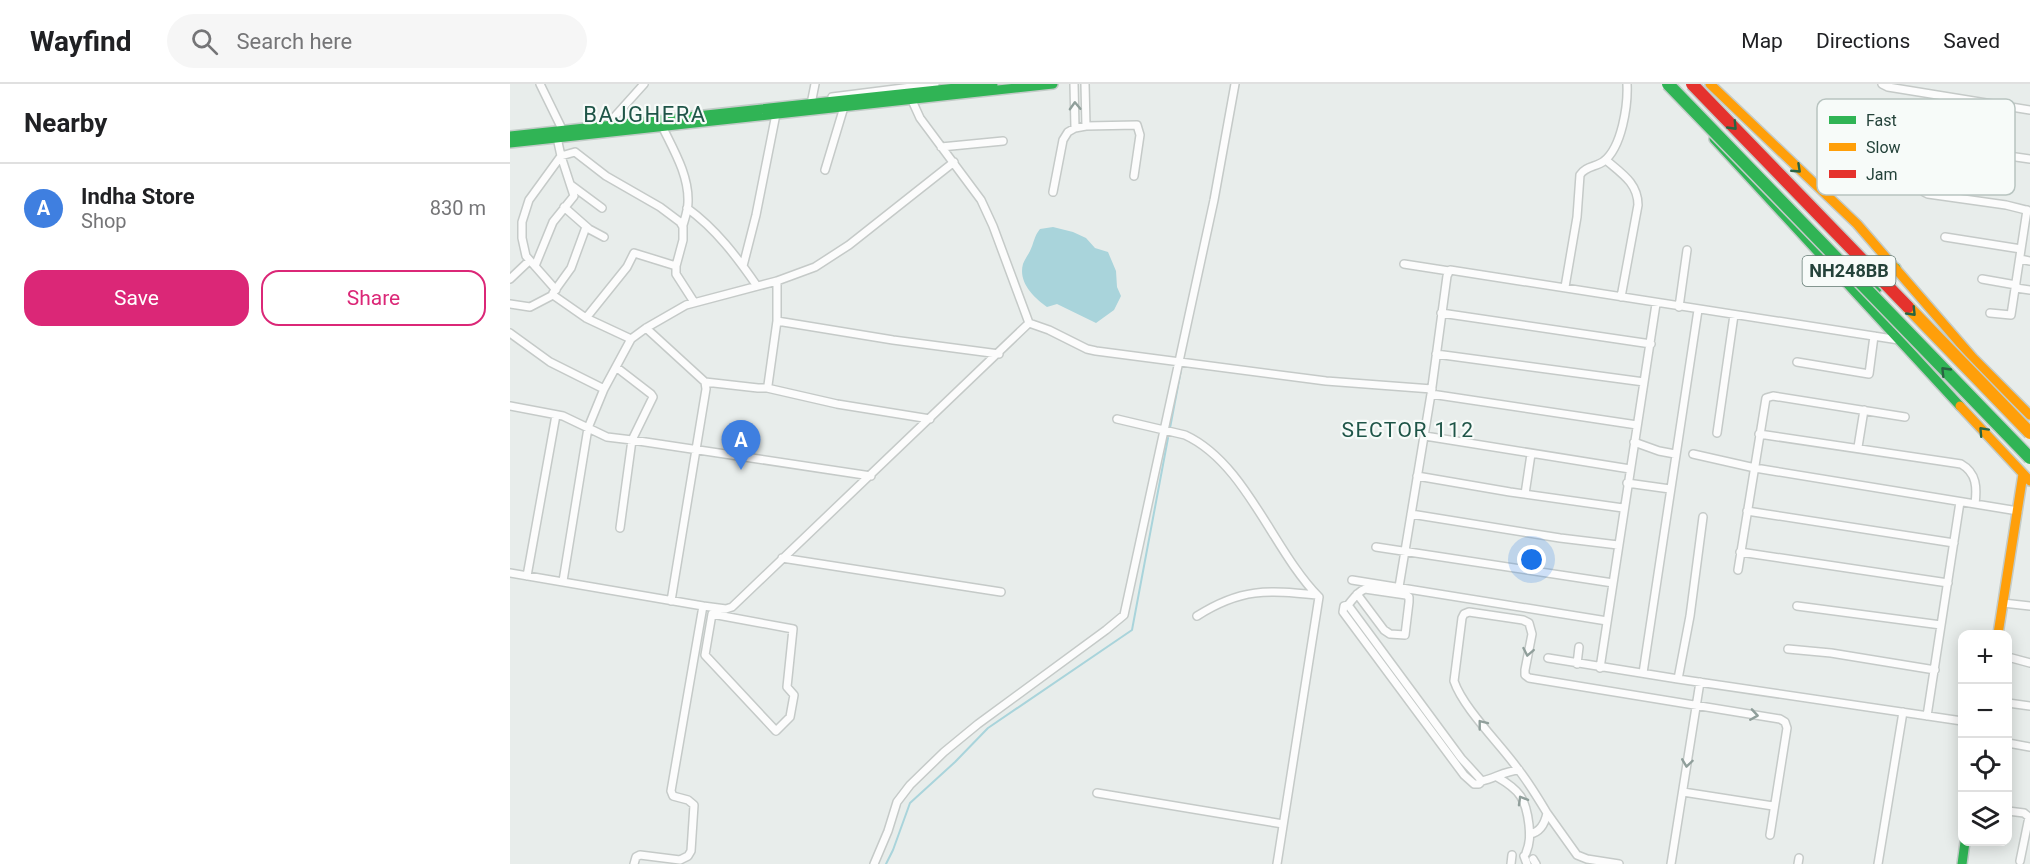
<!DOCTYPE html>
<meta charset="utf-8">
<style>
:root{--surface:#fff;--page:#f6f6f6;--text:#202124;--muted:#757577;--line:#e0e0e0;--accent:#db2777}
body{margin:0;font-family:Roboto,sans-serif;background:var(--page);color:var(--text)}
.controls{position:absolute;right:18px;bottom:18px;display:grid;overflow:hidden;border-radius:12px;box-shadow:0 3px 15px #0003}
.controls button{width:54px;height:54px;display:grid;place-items:center;padding:0;border:0;border-bottom:2px solid var(--line);background:var(--surface);color:var(--text);font:30px sans-serif}
.you{position:absolute;left:1022px;top:476px;width:21px;height:21px;margin:-15px;border:4px solid #fff;border-radius:50%;background:#1a73e8;box-shadow:0 0 0 9px #1a73e833}
.badge{display:grid;place-items:center;width:39px;height:39px;border-radius:50%;background:var(--accent);color:#fff;font-size:20px;font-weight:700}
.pin{position:absolute;translate:-50% -50px;filter:drop-shadow(0 2px 3px #0008)}
.pin::after{content:'';position:absolute;top:32px;width:21px;height:18px;background:inherit;clip-path:polygon(0 0,100% 0,50% 100%)}
.list{margin:0;padding:0;list-style:none}
h2{display:flex;justify-content:space-between;align-items:center;height:78px;margin:0;padding:0 24px;font-size:26px}
h2 small{font-size:20px;font-weight:400;color:var(--muted)}
.list li{display:grid;grid-template-columns:39px 1fr auto;gap:18px;align-items:center;box-sizing:border-box;height:90px;padding:0 24px;border-top:2px solid var(--line)}
.list b{display:block;font-size:22px;white-space:nowrap}
.list p{margin:0;font-size:20px;white-space:nowrap;color:var(--muted)}
.list em{font-size:20px;font-style:normal;color:var(--muted)}
.actions{display:flex;gap:12px;padding:18px 24px}
.actions a{flex:1;padding:14px 0;border:2px solid var(--accent);border-radius:18px;text-align:center;font-size:21px;color:var(--accent)}
.actions .main{background:var(--accent);color:#fff}
.icon{flex:none;width:33px;height:33px;fill:none;stroke:currentColor;stroke-width:2;stroke-linecap:round;stroke-linejoin:round}
.map{position:relative;flex:none;width:1520px;height:780px;overflow:hidden}
header{display:flex;align-items:center;gap:36px;box-sizing:border-box;height:84px;padding:0 30px;background:var(--surface);border-bottom:2px solid var(--line)}
header strong{font-size:28px}
nav{display:flex;gap:33px;margin-inline-start:auto;font-size:21px}
.search{width:420px;height:54px;background:var(--page);display:flex;align-items:center;gap:15px;box-sizing:border-box;padding:0 21px;border-radius:33px;color:var(--muted);font-size:22px}
main{display:flex}
aside{flex:1;background:var(--surface)}
.map>svg:first-child{display:block}
.water{fill:#a9d4db}
.lines{fill:none;stroke-linecap:round;stroke-linejoin:round}
.stream{stroke:#a9d4db;stroke-width:2}
.street-casing{stroke:#c5cac8;stroke-width:10}
.fast-casing{stroke:#c3cbc8;stroke-width:12}
.slow-casing{stroke:#c3cbc8;stroke-width:12}
.street{stroke:#fcfcfc;stroke-width:7}
.fast{stroke:#30b455;stroke-width:9}
.slow{stroke:#ff9f0a;stroke-width:9}
.fast-bridge-casing{stroke:#c3ccc9;stroke-width:15;stroke-linecap:butt}
.slow-bridge-casing{stroke:#c3ccc9;stroke-width:15;stroke-linecap:butt}
.jam-bridge-casing{stroke:#c3ccc9;stroke-width:15;stroke-linecap:butt}
.fast-bridge{stroke:#30b455;stroke-width:12}
.slow-bridge{stroke:#ff9f0a;stroke-width:12}
.jam-bridge{stroke:#e5322d;stroke-width:12}
.oneway{stroke:#909f9b}
.oneway2{stroke:#286442}
.labels{text-anchor:middle;stroke-width:4.5;stroke-linejoin:round;paint-order:stroke}
.shield{fill:#f7fbf9;stroke:#637a73;stroke-width:1.5}
.shield-label{font-size:18px;font-weight:bold;fill:#24423a}
.neighbourhood-label{font-size:21px;letter-spacing:1.5px;fill:#1f5548;stroke:#f7fbf9}
.quarter-label{font-size:22px;letter-spacing:1.5px;fill:#1f5548;stroke:#f7fbf9}
.key{fill:#f7fbf9;stroke:#b8c4c0;stroke-width:1.5}
.key-label{font-size:16px;fill:#24423a}
</style>
<header>
<strong>Wayfind</strong>
<div class="search"><svg class="icon" aria-label="search" viewBox="0 0 24 24"><circle cx="10" cy="10" r="6"/><path d="M15 15l6 6"/></svg>Search here</div>
<nav><a>Map</a><a>Directions</a><a>Saved</a></nav>
</header>
<main>
<aside>
<h2>Nearby<small></small></h2>
<ul class="list">
<li><span class="badge" style="background:#3f7fe0">A</span><div><b>Indha Store</b><p>Shop</p></div><em>830 m</em></li>
</ul>
<div class="actions"><a class="main">Save</a><a>Share</a></div>
</aside>
<div class="map">
<svg width="1520" height="780" viewBox="0 0 1520 780">
<rect width="100%" height="100%" fill="#e8edeb"/>
<!-- water -->
<path class="water" d="M543,143L563,148L576,154L585,164L598,168L606,187L607,203L611,212L604,226L586,239L547,220L537,223C523,213 508,198 513,180C515,175 518,171 520,167C524,159 524,152 530,145Z"/>
<g class="lines">
<!-- stream -->
<path class="stream" d="M660,344L671,286
M376,780L383,766L400,719L445,678L478,644L622,546L658,354"/>
<defs>
<path id="street" d="M30,0L54,49
M564,0L565,44
M575,0L576,42
M1372,0L1378,3L1520,26
M400,12L410,34L471,116L483,142L519,239
M322,13L425,0
M301,20L305,0
M98,40L134,0
M152,42C163,65 179,91 178,118C178,126 175,134 173,141
M431,63L493,57
M1520,75L1422,61L1418,65L1413,105L1414,108L1418,110L1496,121L1520,127
M1096,76C1111,89 1128,99 1128,121L1111,213
M315,86L334,23
M61,101L92,124
M543,108L553,56L558,48L565,44L576,42L627,41L630,51L624,92
M54,123L79,145L94,153
M177,124C206,145 227,173 247,202
M1435,153L1511,165
M1510,175L1520,177
M894,180L939,187
M25,182L43,138L64,112L51,72L46,49
M233,182L246,131L266,30
M0,195L19,177
M1472,195L1506,201
M267,197V237
M1055,203L1067,133L1070,91C1075,82 1087,83 1094,77C1112,63 1118,21 1117,0
M1506,204L1520,206
M46,206L16,172L12,154V138L19,116L51,72L65,68L96,92L150,123L170,138L173,143V156L166,182V190L184,218
M43,209L61,184L76,143
M0,220L20,223L43,211L76,234L121,255
M1169,223L1177,166
M931,229L1141,260
M1480,229L1501,231L1517,126
M76,234L117,183L124,169L166,182
M519,239L539,246L577,265L586,267L816,297L922,305
M136,244L195,298L248,304H257L258,301L267,237L383,256L489,270
M0,249L40,278L94,305
M926,270L1134,298
M1287,278L1359,290L1364,252
M106,283L141,310L143,313L122,356L110,444
M257,304L327,320L420,335
M921,310L1127,341
M0,322L53,332L97,353L122,356L361,392
M607,335L675,351C736,379 763,467 809,513L767,780
M1207,349L1224,231
M1249,350L1451,380C1467,389 1467,404 1465,420
M915,352L1120,385
M1124,358L1149,367L1165,370
M1348,363L1354,326
M1183,370L1245,384L1508,427
M907,392L1000,408L1113,424
M1117,399L1160,405
M1015,410L1021,370
M1237,427L1444,459
M901,430L1050,454L1108,461
M866,463L1103,499
M1230,468L1438,499
M272,474L491,508
M1228,486L1256,314L1263,312L1395,333
M0,489L193,522L216,525L222,523L519,239
M17,492L46,331
M842,496L1097,537
M53,497L78,344L94,305L121,255L136,244L176,221L267,197L305,183L339,161L444,78
M889,503L921,310L937,192L940,186L1389,256
M161,517L196,305L195,298
M1493,519L1520,522
M838,521L951,674L972,697L969,700H964L954,691L833,528L834,522Z
M838,521C843,515 847,508 855,505L896,511L899,513V518L895,551L880,550L874,546L847,510
M1287,522L1431,541
M202,530L283,545L277,603L284,611L280,633L266,647L195,571Z
M687,532C731,504 757,506 807,511
M1278,565L1321,569L1425,586
M1498,573L1520,579
M1038,574L1168,595L1180,532L1193,433
M1067,580L1069,563
M1090,584L1146,220
M1133,589L1188,226
M1168,595L1452,637
M1498,619L1520,622
M1417,632L1450,418
M1498,659L1520,663
M987,693C1010,706 1016,715 1019,741C1020,752 1020,759 1016,769
M972,697C985,694 995,687 1009,686
M1173,708L1263,722
M587,709L773,740
M1498,727L1514,729L1519,733L1510,777
M1037,729L1067,771L1077,775L1109,780
M1020,750C1031,748 1035,739 1037,729C1028,714 1019,699 1008,685C991,661 953,624 944,597L952,534L954,530L959,528L1013,536L1019,539L1022,550L1015,586V591L1019,594L1270,635L1275,638L1277,644L1260,751
M1014,772L1017,780
M1023,775L1026,780
M124,780L126,773L130,771L170,776L178,772L181,767L184,721L178,716L163,712L161,707L193,522
M364,780L378,747L387,718L400,701L434,668L468,640L596,546L614,531L704,116L725,0
M1001,780L1002,771
M1161,780L1190,598
M1288,780L1289,774
M1368,780L1393,628"/>
<path id="fast" d="M0,52L483,0
M1204,55L1450,322
M0,59L543,0
M1357,215L1386,184
M1452,780L1455,758"/>
<path id="slow" d="M1200,0L1347,140L1463,274L1520,331
M1450,322L1520,397
M1488,550L1513,390"/>
</defs>
<!-- street casing -->
<use href="#street" class="street-casing"/>
<!-- fast casing -->
<use href="#fast" class="fast-casing"/>
<!-- slow casing -->
<use href="#slow" class="slow-casing"/>
<!-- street -->
<use href="#street" class="street"/>
<!-- fast -->
<use href="#fast" class="fast"/>
<!-- slow -->
<use href="#slow" class="slow"/>
<defs>
<path id="fast-bridge" d="M1158,0L1520,374"/>
<path id="slow-bridge" d="M1398,223L1520,349"/>
<path id="jam-bridge" d="M1182,0L1398,223"/>
</defs>
<!-- fast-bridge casing -->
<use href="#fast-bridge" class="fast-bridge-casing"/>
<!-- slow-bridge casing -->
<use href="#slow-bridge" class="slow-bridge-casing"/>
<!-- jam-bridge casing -->
<use href="#jam-bridge" class="jam-bridge-casing"/>
<!-- fast-bridge -->
<use href="#fast-bridge" class="fast-bridge"/>
<!-- slow-bridge -->
<use href="#slow-bridge" class="slow-bridge"/>
<!-- jam-bridge -->
<use href="#jam-bridge" class="jam-bridge"/>
</g>
<!-- one-way arrows -->
<defs><path id="oneway-chevron" d="M-2-3.5L2.5 0L-2 3.5" fill="none" stroke-width="1.6" stroke-linecap="round" stroke-linejoin="round" transform="scale(1.5)"/></defs>
<g class="oneway">
<use href="#oneway-chevron" transform="translate(565 22) rotate(-92)"/>
<use href="#oneway-chevron" transform="translate(1018 568) rotate(101)"/>
<use href="#oneway-chevron" transform="translate(1244 631) rotate(9)"/>
<use href="#oneway-chevron" transform="translate(972 640) rotate(-128)"/>
<use href="#oneway-chevron" transform="translate(1177 679) rotate(98)"/>
<use href="#oneway-chevron" transform="translate(1012 716) rotate(-120)"/>
</g>
<g class="oneway2">
<use href="#oneway-chevron" transform="translate(1223 42) rotate(46)"/>
<use href="#oneway-chevron" transform="translate(1287 85) rotate(43)"/>
<use href="#oneway-chevron" transform="translate(1402 228) rotate(46)"/>
<use href="#oneway-chevron" transform="translate(1435 287) rotate(-134)"/>
<use href="#oneway-chevron" transform="translate(1473 347) rotate(-133)"/>
</g>
<g class="labels">
<!-- shield labels -->
<rect class="shield" x="1292.5" y="172" width="93" height="30" rx="4.5"/>
<g class="shield-label">
<text x="1339" y="193">NH248BB</text>
</g>
<!-- neighbourhood labels -->
<g class="neighbourhood-label">
<text x="898" y="353">SECTOR 112</text>
</g>
<!-- quarter labels -->
<g class="quarter-label">
<text x="135" y="38">BAJGHERA</text>
</g>
</g>
<!-- legend -->
<rect x="1307" y="15" width="198" height="96" rx="9" class="key"/>
<rect x="1319" y="32" width="27" height="8" fill="#30b455"/>
<rect x="1319" y="59" width="27" height="8" fill="#ff9f0a"/>
<rect x="1319" y="86" width="27" height="8" fill="#e5322d"/>
<g class="key-label">
<text x="1356" y="42">Fast</text>
<text x="1356" y="69">Slow</text>
<text x="1356" y="96">Jam</text>
</g>
</svg>
<div class="controls">
<button>+</button>
<button>−</button>
<button><svg class="icon" aria-label="locate" viewBox="0 0 24 24"><circle cx="12" cy="12" r="6"/><path d="M12 2v4M12 18v4M2 12h4M18 12h4"/></svg></button>
<button><svg class="icon" aria-label="layers" viewBox="0 0 24 24"><path d="M12 4l9 5-9 5-9-5zM3 14l9 5 9-5"/></svg></button>
</div>
<div class="you"></div>
<div class="pin badge" style="left:231px;top:386px;background:#3f7fe0">A</div>
</div>
</main>
